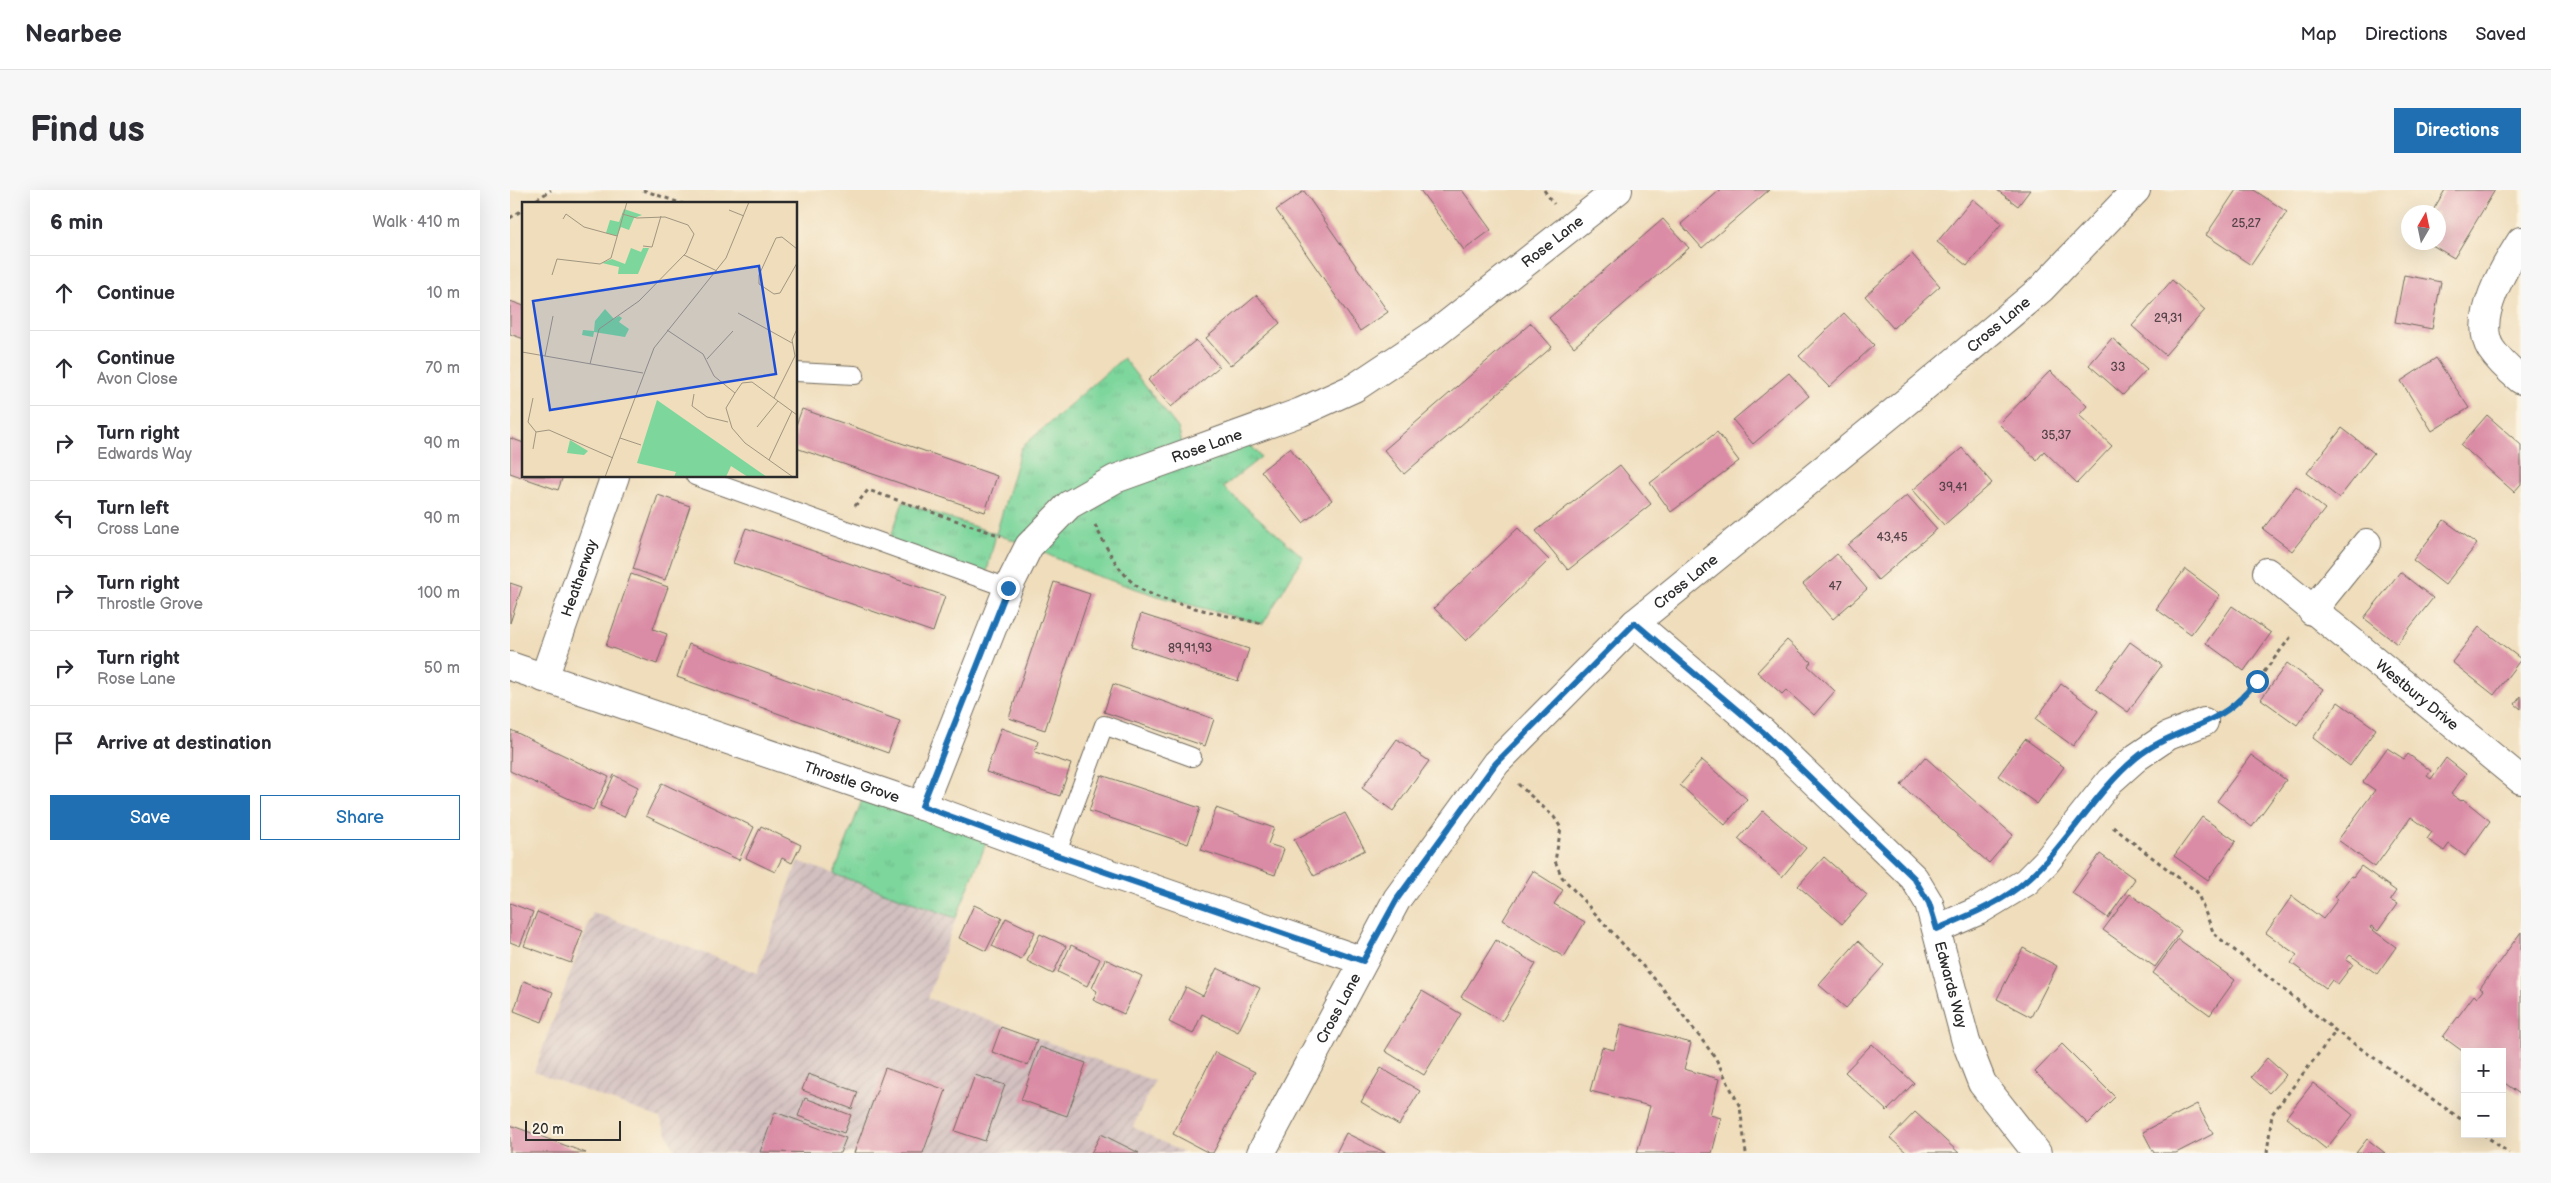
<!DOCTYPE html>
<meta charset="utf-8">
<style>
:root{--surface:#fff;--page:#f7f7f7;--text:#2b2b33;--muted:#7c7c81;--line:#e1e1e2;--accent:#1f6fb2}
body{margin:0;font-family:"Balsamiq Sans",sans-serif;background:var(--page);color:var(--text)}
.controls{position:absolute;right:15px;bottom:15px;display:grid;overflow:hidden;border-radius:0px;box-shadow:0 5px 20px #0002}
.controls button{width:45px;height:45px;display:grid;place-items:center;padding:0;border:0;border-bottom:1px solid var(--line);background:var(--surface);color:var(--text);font:25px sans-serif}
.compass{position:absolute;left:1891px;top:15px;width:45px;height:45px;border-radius:50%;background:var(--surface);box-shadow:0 5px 20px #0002;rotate:9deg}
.scale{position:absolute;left:15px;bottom:12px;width:96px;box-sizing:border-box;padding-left:5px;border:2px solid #2b2b2b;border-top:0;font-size:14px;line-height:18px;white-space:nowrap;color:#2b2b2b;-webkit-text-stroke:4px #fcf5e5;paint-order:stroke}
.stop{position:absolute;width:15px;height:15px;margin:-11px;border:4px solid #1f6fb2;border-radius:50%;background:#fff}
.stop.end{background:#1f6fb2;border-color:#fff;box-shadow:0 1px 5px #0008}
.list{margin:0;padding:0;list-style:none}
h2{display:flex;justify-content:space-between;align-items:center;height:65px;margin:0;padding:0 20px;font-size:21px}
h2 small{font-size:16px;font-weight:400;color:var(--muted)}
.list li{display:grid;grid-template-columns:32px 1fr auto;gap:15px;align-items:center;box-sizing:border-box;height:75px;padding:0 20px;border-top:1px solid var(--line)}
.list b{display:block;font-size:19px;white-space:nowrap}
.list p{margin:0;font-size:16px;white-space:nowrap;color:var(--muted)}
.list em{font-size:16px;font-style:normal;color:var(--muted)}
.actions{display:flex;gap:10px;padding:15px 20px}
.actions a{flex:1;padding:11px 0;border:1px solid var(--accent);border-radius:0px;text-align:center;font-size:18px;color:var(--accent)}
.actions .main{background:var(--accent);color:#fff}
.icon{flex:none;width:28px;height:28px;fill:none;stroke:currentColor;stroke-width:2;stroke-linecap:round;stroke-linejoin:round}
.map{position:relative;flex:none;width:2011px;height:963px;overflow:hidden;border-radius:0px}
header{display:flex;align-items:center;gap:30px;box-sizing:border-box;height:70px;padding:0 25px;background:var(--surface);border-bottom:1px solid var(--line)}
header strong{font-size:24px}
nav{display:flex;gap:28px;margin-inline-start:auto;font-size:18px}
.intro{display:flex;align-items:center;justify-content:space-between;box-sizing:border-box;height:120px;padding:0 30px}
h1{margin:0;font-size:35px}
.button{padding:12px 22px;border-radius:0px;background:var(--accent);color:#fff;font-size:18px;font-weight:700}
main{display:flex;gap:30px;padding:0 30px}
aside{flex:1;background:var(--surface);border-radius:0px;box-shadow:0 5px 20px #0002}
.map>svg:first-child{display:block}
.industrial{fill:url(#industrial-furrows)}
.grass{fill:url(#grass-tufts);stroke:#548064}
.building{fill:#da8ba5}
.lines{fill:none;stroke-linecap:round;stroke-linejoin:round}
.lane-casing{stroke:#70695d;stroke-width:20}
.street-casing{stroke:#70695d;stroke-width:30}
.path{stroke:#70695d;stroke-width:3;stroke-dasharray:4 4;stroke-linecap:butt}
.lane{stroke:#fff;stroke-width:18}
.street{stroke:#fff;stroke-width:28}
.route{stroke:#1f6fb2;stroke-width:6}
.labels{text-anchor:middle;stroke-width:4;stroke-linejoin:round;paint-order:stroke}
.number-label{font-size:12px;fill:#57434a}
.street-label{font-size:15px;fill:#2b2b2b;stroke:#fcf5e5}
.inset-road{fill:none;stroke:#a19681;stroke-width:1}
.view{fill:#1d4ed8;fill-opacity:0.15;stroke:#1d4ed8;stroke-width:2.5}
.inset-edge{fill:none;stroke:#2b2b2b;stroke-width:2.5}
</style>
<header>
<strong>Nearbee</strong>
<nav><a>Map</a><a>Directions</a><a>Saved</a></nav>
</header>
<div class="intro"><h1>Find us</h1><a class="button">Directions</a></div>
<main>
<aside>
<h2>6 min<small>Walk · 410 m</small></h2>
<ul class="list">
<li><svg class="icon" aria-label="ahead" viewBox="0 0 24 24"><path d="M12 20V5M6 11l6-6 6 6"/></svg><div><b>Continue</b></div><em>10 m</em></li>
<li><svg class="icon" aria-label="ahead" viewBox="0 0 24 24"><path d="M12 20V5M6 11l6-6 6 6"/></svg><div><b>Continue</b><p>Avon Close</p></div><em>70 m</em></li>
<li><svg class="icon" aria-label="right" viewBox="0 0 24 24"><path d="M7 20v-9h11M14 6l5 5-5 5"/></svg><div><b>Turn right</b><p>Edwards Way</p></div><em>90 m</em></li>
<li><svg class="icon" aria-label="left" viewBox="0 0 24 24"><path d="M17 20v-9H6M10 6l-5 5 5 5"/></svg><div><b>Turn left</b><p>Cross Lane</p></div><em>90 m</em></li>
<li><svg class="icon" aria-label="right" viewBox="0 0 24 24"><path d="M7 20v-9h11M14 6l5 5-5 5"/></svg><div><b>Turn right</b><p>Throstle Grove</p></div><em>100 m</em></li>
<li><svg class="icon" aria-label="right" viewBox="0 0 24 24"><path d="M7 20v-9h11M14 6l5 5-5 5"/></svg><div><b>Turn right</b><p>Rose Lane</p></div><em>50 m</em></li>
<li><svg class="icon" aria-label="arrive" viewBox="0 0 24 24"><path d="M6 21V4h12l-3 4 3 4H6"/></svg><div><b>Arrive at destination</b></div></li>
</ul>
<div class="actions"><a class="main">Save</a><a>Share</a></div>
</aside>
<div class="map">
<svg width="2011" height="963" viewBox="0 0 2011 963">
<defs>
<pattern id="industrial-furrows" width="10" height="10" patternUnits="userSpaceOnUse" patternTransform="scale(1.25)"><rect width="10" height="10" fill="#d2bfbf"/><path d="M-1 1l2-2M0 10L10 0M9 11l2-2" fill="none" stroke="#b4a4a4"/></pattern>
<pattern id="grass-tufts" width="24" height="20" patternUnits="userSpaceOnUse" patternTransform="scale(1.25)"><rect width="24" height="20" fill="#7dd69c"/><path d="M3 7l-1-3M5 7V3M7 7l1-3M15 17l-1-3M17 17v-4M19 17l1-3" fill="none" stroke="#6cb887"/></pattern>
</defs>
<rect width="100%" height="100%" fill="#fcf5e5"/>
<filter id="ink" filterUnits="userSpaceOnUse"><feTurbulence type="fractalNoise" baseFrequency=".02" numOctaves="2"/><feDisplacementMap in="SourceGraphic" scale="10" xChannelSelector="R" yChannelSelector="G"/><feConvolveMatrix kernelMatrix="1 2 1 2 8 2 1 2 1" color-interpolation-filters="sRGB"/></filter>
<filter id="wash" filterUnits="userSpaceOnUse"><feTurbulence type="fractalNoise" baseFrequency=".0096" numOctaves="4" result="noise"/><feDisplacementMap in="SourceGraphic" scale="20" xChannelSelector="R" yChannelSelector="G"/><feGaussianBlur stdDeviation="1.12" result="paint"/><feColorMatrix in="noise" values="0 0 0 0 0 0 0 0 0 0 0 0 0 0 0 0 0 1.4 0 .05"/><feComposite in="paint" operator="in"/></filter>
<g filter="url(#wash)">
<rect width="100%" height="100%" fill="#efddbb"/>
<!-- industrial -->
<path class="industrial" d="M288,671L446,728L418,808L644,891L623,937L674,963H166L150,928L24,882L83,722L247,783Z"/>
<!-- grass -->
<path class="grass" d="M613,168L668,238L675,264L731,244L751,267L713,297L793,367L753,434L654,408L581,384L519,356L486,344L475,390L378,355L393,312L486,344L511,258Z
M357,597L481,641L446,728L324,684Z"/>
<g id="blocks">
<!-- building -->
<path class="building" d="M910,0H952L981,40L954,60Z
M1210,0H1259L1192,58L1171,34Z
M1487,0H1520L1508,16Z
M1726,0H1744L1777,22L1741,75L1696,45Z
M1935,0H1985L1944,68L1917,52H1928V22H1922Z
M794,1L878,122L850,141L766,20Z
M1463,9L1492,33L1457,76L1427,52Z
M1153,29L1179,58L1064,157L1039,128Z
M1402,64L1430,96L1383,138L1355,106Z
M1894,85L1931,92L1922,139L1885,132Z
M1662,90L1695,120L1655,165L1622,136Z
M747,105L770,133L720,176L696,148Z
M0,111L14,116V149L0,144Z
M1334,123L1364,155L1319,197L1289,166Z
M1021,133L1042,157L894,284L874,260Z
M1602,148L1637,179L1613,205L1579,175Z
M686,150L709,177L661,217L638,190Z
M1926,168L1959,218L1922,241L1891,191Z
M1540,181L1577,216L1569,225L1602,256L1567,293L1534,261L1527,270L1489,234Z
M1279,183L1299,206L1243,254L1223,230Z
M292,219L487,286L475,322L286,258V235Z
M1977,225L2011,255V294L2004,302L1951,255Z
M1832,238L1864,263L1829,308L1797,283Z
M1207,242L1229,271L1161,322L1140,293Z
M0,248L14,253V286H53L48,300L0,283Z
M780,258L822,310L793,333L751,281Z
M1452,258L1482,293L1434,335L1403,300Z
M1110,275L1141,314L1058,380L1026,341Z
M1786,296L1815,319L1782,361L1753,339Z
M148,305L180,316L155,390L123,379Z
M1397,305L1427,339L1368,390L1338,355Z
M1934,330L1967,354L1935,395L1903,370Z
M236,338L435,406L423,442L223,373Z
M1008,338L1039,370L956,451L924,418Z
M1327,364L1357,399L1323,429L1293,394Z
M1675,379L1710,405L1681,444L1646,419Z
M1890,382L1923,408L1887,454L1854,428Z
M121,384L158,397L143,439L157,444L147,474L96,456Z
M544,392L580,404L535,540L499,528Z
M0,393L12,397L0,433Z
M1722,416L1761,443L1734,481L1696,453Z
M631,424L739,459L728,491L621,456Z
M1969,437L2011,469L1984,505L1942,472Z
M1277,450L1301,472L1298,476L1325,501L1304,525L1276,500L1272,504L1247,482Z
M1620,452L1652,475L1618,522L1586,499Z
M179,454L390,531L378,563L167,487Z
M1777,473L1813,499L1787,535L1751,509Z
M603,494L704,529L695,556L594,522Z
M1551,494L1588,521L1563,556L1526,529Z
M2011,506V519L2005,514Z
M1828,512L1866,539L1840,576L1803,548Z
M491,538L528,551L525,562L561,574L550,606L476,582Z
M1,540L99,587L83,620L0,581Z
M887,549L919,571L883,621L852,598Z
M1515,549L1554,577L1527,614L1488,586Z
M1877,558L1894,569L1898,564L1921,581L1917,586L1921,589L1936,568L1956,584L1941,604L1951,611L1953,609L1980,631L1955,666L1939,654L1934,661L1917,649L1922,642L1901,627L1865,677L1828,650L1865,600L1853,592Z
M1741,565L1776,590L1742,637L1707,611Z
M1415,567L1503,645L1479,673L1391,595Z
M1192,570L1237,609L1215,635L1170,595Z
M104,585L128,597L114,627L90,616Z
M591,585L690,618L678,654L579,621Z
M152,593L244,637L229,670L136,626Z
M706,618L764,638L758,654L774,659L765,685L691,660Z
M1253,621L1296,658L1272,687L1228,649Z
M835,623L855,660L804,686L784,650Z
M1692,627L1726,651L1698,690L1664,666Z
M251,636L291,655L282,673L272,668L265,682L236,668Z
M1590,664L1625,689L1598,728L1562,703Z
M1314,667L1357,705L1332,734L1288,696Z
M1851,676L1886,701L1880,710L1887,714L1868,741L1861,736L1860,738L1886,757L1867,784L1840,765L1836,770L1843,774L1828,794L1822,790L1816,798L1781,773L1787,765L1756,743L1782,706L1813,729L1828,709L1825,707L1841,686L1843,687Z
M1023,681L1053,700L1044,714L1075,732L1054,767L993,730Z
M1620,704L1671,741L1645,777L1593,740Z
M0,713L23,722L10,756L0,752Z
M464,715L492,728L476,761L449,748Z
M27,722L73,740L61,773L14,756Z
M496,728L525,742L511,770L482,756Z
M2011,742V905L1992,891V862L1955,863L1933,847L1964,805L1967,808L1973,800L1970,798Z
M530,744L556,756L543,784L517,771Z
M1668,749L1725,790L1700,825L1643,783Z
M986,750L1026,774L992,831L951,807Z
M1348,751L1374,775L1336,818L1309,795Z
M561,755L590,769L577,796L548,782Z
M1513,758L1547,776L1521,827L1487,809Z
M595,769L632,786L614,824L583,810L587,801L582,798Z
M707,778L750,798L728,842L692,824L683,844L659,832L676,797L693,806Z
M14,791L43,802L32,832L4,821Z
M912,801L951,824L914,885L875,861Z
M1111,834L1181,853L1174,879L1209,889L1200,925L1211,928L1202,963H1127L1140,916L1080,901L1092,857L1104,860Z
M491,837L527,850L518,875L482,862Z
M1362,854L1404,893L1377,921L1335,882Z
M1552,854L1605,907L1578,934L1525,882Z
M530,857L576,873L557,926L511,910Z
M705,862L745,882L703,963H699L663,944Z
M1757,868L1776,885L1759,903L1741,887Z
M375,878L436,900L413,963H344Z
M871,878L910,901L889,935L851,912Z
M298,884L348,902L342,919L292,900Z
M465,885L495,895L475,951L445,941Z
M1803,893L1843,925L1816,959L1776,927Z
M295,908L341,925L334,943L288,926Z
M1687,914L1703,944L1666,963H1644L1633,942Z
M265,922L336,948L330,963L250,962Z
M1405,922L1449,963H1397L1380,948Z
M0,935L76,963H0Z
M836,943L876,963H826Z
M591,944L629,963H581Z
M1857,949L1875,963H1846Z"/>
</g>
</g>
<g filter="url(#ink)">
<use href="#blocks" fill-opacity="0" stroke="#70695d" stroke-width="1"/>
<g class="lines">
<defs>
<path id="lane" d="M286,182L345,185
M185,286L498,398
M546,665L594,535L682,567"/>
<g id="street">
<path d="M2011,51C1995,76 1962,129 1981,159C1989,171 2000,181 2011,190"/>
<path id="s1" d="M1757,382L2011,590"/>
<path d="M1802,421L1857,353"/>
<path id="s2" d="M1125,433L1253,542L1404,688L1419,713L1456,852L1472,893L1527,963"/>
<path id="s3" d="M0,476L407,614L546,665L853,771"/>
<path id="s4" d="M34,488L105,286"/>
<path id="s5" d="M412,616L498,398L519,356L559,315L605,289L791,222L844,198L925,144L1108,0"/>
<path d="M1427,739L1468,721L1516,692L1536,672L1600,591L1627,567L1658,546L1694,532"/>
<path id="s6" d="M751,963L887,709L986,573L1125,433L1407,203L1531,99L1626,0"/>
</g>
</defs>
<!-- lane casing -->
<use href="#lane" class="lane-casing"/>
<!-- street casing -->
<use href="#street" class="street-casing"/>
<!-- path -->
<path class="path" d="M133,0L173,14
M1034,0L1044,14
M20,14L41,0
M0,28L14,19
M345,316L358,300L491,346
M585,335C596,357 608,382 628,397C649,413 725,427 753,434
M1721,517L1747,491L1783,444
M1008,594L1044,627L1051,638L1045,671L1052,687L1150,795L1205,867L1230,917L1236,963
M1603,637L1687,702L1704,744L1826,841L1955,932
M1973,944L1999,963
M1757,963L1762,924L1826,841"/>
<!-- lane -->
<use href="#lane" class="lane"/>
<!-- street -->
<use href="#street" class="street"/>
</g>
</g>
<g class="lines" filter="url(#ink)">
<!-- route -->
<path class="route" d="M498,398L412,616L546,665L853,771L887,709L986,573L1125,433L1253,542L1404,688L1419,713L1427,739C1457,726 1492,713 1517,690C1558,654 1584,603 1626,568C1650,548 1680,541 1707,526C1723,518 1735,505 1747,491"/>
</g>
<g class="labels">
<!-- number labels -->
<g class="number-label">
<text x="1736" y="37">25,27</text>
<text x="1658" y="132">29,31</text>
<text x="1608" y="181">33</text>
<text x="1546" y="249">35,37</text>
<text x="1443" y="301">39,41</text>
<text x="1382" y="351">43,45</text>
<text x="1325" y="400">47</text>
<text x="680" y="462">89,91,93</text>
</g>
<!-- street labels -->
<g class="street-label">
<text dy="5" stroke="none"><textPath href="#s5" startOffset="894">Rose Lane</textPath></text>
<text dy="5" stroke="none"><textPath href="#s6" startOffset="1124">Cross Lane</textPath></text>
<text dy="5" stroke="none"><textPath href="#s5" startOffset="489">Rose Lane</textPath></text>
<text dy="5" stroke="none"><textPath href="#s4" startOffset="106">Heatherway</textPath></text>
<text dy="5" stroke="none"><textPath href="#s6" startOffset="719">Cross Lane</textPath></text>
<text dy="5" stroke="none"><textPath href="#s1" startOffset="194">Westbury Drive</textPath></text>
<text dy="5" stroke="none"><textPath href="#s3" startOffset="361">Throstle Grove</textPath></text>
<text dy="5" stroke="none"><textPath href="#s2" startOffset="492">Edwards Way</textPath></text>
<text dy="5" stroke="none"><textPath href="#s6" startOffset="164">Cross Lane</textPath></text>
</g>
</g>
<!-- overview -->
<g transform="translate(12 12)">
<rect width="275" height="275" fill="#efddbb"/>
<path d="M102,7L120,13L112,16L107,28L99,25L95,34L84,31L88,18L97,20ZM109,46L119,50L121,46H127L116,72H96L97,65L80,61L90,57L103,62ZM83,107L92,117L97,114L100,116L97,120L107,127L103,135L72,130L71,135L60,133L61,128L72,129L73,119Z" fill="#7dd69c"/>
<path d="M135,198L245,275H226L209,264L204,275H152L154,270L115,261ZM48,238L66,249L62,253L45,251Z" fill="#7dd69c"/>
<path class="inset-road" d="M207,8L222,14M41,17L44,12L62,25L95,34M121,44L130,45L139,14M275,47L260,35L254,36L237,73V82L252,92L258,91L275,61M162,53L195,69M30,73L35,57L78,62L89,56L105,0M216,111L270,141M145,128L181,152L192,174L213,191L220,181L230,180L275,213M0,150L121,171M23,154L31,114M185,157L211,129M68,162L77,127L117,99L164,51L172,32L166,23L143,15L115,16L100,12M213,191L204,206L210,226L223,241L271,275M172,192L170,204L185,215L206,220M11,196L6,220L14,230L27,228L91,256M252,196L273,154L270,138L275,127M235,225L256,199M98,236L119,243M11,247L14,230M247,258L270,209M83,275L132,146L204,56L227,0"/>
<path class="view" d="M237,64L254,172L28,208L11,99Z"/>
<rect width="275" height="275" class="inset-edge"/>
</g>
</svg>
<div class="controls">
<button>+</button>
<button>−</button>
</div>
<svg class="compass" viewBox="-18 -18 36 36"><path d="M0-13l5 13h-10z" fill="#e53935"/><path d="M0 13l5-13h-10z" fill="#7c7c81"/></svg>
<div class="scale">20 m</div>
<div class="stop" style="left:1747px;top:491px"></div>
<div class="stop end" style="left:498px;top:398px"></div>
</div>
</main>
